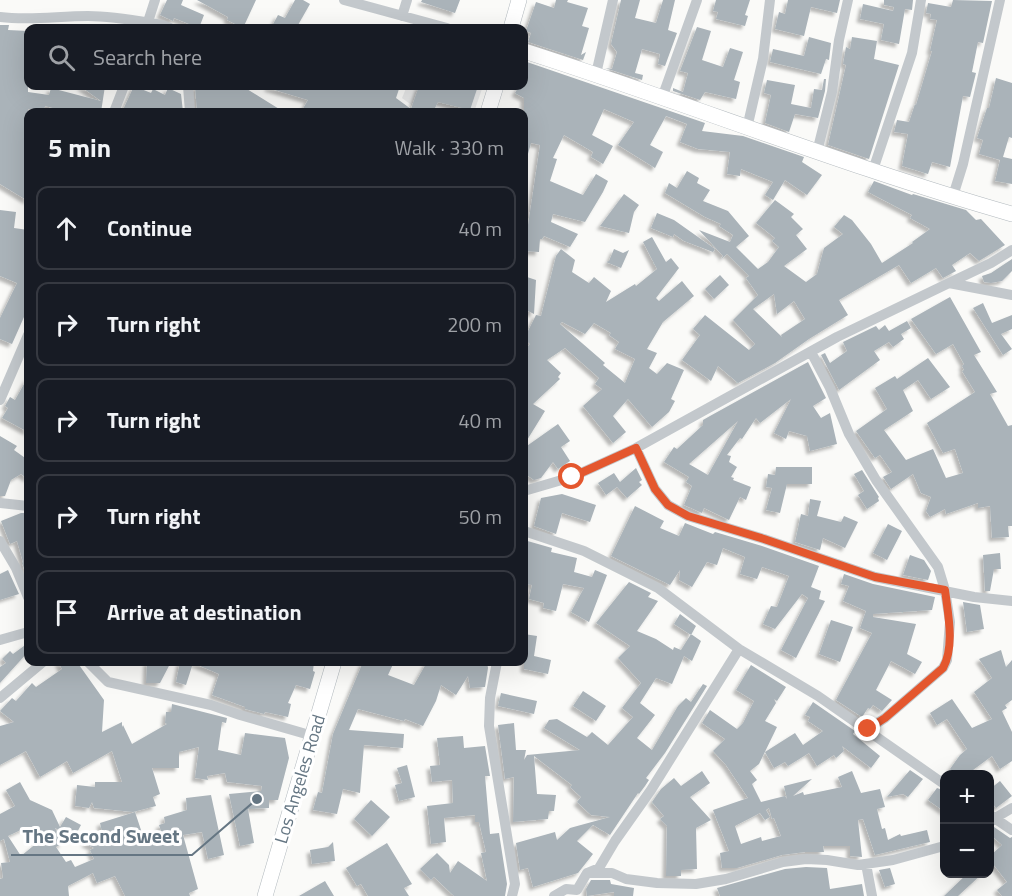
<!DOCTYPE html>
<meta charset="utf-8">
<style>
:root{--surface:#171b24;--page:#242831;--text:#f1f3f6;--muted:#9ea1a6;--line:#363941}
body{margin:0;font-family:"Titillium Web",sans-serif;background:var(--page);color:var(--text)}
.controls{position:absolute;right:18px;bottom:18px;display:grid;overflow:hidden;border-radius:12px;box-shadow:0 6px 24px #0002}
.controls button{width:54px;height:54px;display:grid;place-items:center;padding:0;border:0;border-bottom:2px solid var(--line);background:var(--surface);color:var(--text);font:30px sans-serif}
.stop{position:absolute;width:18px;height:18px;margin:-14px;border:4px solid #e4572e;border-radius:50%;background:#fff}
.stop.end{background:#e4572e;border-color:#fff;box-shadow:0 2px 6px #0008}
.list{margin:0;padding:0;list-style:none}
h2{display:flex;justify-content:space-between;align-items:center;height:78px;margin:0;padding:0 24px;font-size:26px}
h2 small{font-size:20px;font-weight:400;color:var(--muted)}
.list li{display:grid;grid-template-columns:39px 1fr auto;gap:18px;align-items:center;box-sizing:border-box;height:84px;margin:0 12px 12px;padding:0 12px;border:2px solid var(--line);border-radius:12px}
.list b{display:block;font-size:22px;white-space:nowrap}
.list em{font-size:20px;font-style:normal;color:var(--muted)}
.icon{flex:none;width:33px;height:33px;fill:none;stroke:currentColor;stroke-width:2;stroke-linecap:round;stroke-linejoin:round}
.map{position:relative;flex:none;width:1012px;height:896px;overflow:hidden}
.search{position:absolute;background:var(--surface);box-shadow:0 6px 24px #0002;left:24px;top:24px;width:504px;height:66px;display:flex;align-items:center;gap:15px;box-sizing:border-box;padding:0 21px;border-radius:12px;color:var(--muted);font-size:22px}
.panel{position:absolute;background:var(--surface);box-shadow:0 6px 24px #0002;left:24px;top:108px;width:504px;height:558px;border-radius:12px}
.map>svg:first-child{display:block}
.built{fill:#e8e9e9}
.building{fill:#aab3b9;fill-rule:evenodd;filter:url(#shadow)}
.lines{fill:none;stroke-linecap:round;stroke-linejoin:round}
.secondary-casing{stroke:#b3babf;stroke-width:16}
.street{stroke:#c3c8cc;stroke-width:10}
.secondary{stroke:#fff;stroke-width:15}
.route{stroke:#e4572e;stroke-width:8}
.labels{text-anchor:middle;stroke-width:6;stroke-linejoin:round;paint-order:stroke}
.street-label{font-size:18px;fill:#657683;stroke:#fff}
.leader{fill:none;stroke:#657683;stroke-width:2}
.callout-dot{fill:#657683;stroke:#fff;stroke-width:2}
.callout-label{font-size:20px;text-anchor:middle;font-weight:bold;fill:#657683;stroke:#fff;stroke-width:6;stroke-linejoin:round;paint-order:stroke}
</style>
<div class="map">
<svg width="1012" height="896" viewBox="0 0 1012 896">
<defs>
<filter id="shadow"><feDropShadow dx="-3.5" dy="3.5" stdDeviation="1.5" flood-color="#0004"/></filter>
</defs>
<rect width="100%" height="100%" fill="#fafaf8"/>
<!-- built -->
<path class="built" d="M407,86H483L474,112H421L402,98Z"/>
<!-- building -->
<path class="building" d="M167,0H183L181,5L204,15L199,28L174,18L173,21L160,15Z
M197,0H256L243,28L227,20L228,17Z
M295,0H303L310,4L298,25L305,28H271L278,15L285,18Z
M422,0H460L455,13L421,2Z
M556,0H568L567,2L588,8L582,26L589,28L581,55L586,52L583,60L528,42L531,33L526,31L536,2L554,8Z
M621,0H640L635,18L656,23L663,0H675L668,30L677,33L665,66L658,64L660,54L642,49L635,73L643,75L642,80L605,68L612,69L617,52L611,44Z
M716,0H750L745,15L748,16L745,26L716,19L718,12L713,11Z
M788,0H840L837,13L811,7L804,36L775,29L779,12L785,14Z
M884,0H913L912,10L905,9L899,44L881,40L884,24L860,19L863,4L893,11L894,7L884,5Z
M953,0L992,1L983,43L978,42L972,72L976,73L970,97L963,96L950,167L932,162L928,174L902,166L908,134L894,132L897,120L909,122L915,104L916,105L932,51H930L937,20L930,19L931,14L926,13L928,3L951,7Z
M0,25H9L8,30L28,31V92L49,95L51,88L101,101L80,86H105L101,112H68L45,106L44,111L28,109V201L0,184Z
M697,27L711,31L702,60L723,67L730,48L743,52L734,80L740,82L736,99L705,92L700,100L673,91V88L683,92L688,73L680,71Z
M809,37L831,43L829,60L826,59L821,74L770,62L773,49L804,56Z
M852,37L877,41L874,59L899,65L869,159L828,145L846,65L843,64L846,47L850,49Z
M524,61L705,123L702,131L743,136L804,157L802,162L822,175L807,195L785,180L773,200L765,195L773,182L741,169L740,176L727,174L730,152L698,149L680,142L687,124L666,116L650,145L663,152L655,168L618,145L634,122L604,109L592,135L613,146L603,164L591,157L593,152L564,135L553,158L557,159L550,181L583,195L596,174L608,181L603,192L585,222L553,214L551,222L578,234L570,247L544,236L542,239H540L539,252L524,251V225H528L540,145L531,143L526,161H524V98L515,93L519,86H524Z
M996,78L1012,83V138L1009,137L1003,157L1012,159V184L995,181L1000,160L979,154L983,140L977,138L987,108H989Z
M824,79H826L825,91L818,118L795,114L789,132L765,123L771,95L764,93L767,80L795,85L791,104L811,108L814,89L822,90Z
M134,86L151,93L153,89L165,95L168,88L181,94L183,112H122Z
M195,86H242L284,112H197Z
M268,86H400L396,98L411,109L419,86H478L470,110L438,102L433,112H301L308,100L268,88Z
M687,171L699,178L697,183L710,190L703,201L728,211L749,236L736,247L758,269L768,262L779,247L772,241L775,238L756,223L775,200L794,214L791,217L803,229L796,235L807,249L784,266L806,282L817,274L824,248L843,234L834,227L844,215L852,220L871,244L882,263L913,243L912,242L930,229L910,218L912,215L868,192L874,181L912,195L913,194L966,210L976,220L981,219L1005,245L979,261L970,253L952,265L956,271L943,278L936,268L911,283L899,265L839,300L848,315L809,339L775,363L738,383L718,366L711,381L682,360L700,335L693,329L705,315L749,350L755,344L733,320L758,295L746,278L749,276L727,254L721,259L723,256L699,230L730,242L733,235L719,226L721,224L705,217L665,193L669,183L677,188ZM774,294L777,314L794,301L805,319L781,335L782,337L753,309Z
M624,194L639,205L634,212L629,233L600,226Z
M0,210L16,212L14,228L28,230V308L12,344L0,339V318L17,283L0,276Z
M657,213L674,220L715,249L713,252L684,241L674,234L673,237L651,228Z
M652,237L666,262L671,258L679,268L656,298L659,301L682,281L694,296L663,322L647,349L657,353L649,368L657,374L667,363L684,370L671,399L675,401L669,412L652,427L628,399L613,416L626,432L613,443L583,406L602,389L595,384L599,378L565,348L547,360L561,373L558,377L560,379L533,404L545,411L524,445V350L530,344L524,339L536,315L541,316L556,256L561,249L575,260L572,272L589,283L594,277L611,291L606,302L635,284L636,286L657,269L643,242ZM562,322L585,334L594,323L611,333L609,335L619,342L615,349L635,359L625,383L603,365L605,363L560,324Z
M614,249L623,253L629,250L621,268L606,262L609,261Z
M1012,259V271L1002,281L991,283L984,282L982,276L991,273Z
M720,275L729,285L714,299L705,289Z
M524,276L536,280L534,314L524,309Z
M950,297L981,352L974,355L997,392L990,394L1008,426L1012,425V526H1008L1009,537L992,538L990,506L978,508V503L946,514L945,509L930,517L926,511L931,497L921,493L913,474L891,489L883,477L892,472L880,455L875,458L856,431L887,409L875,388L895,376L897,379L928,358L950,387L931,399L918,380L903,390L913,411L884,430L906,460L933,449L946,478L963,473L955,449L943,453L927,423L975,392L962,371L964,370L962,366L964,364L953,344L936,354L911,319Z
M983,303L992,323L1012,315V329L1001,334L1012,349L1003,355L973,308Z
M907,321L911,328L901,334L904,339L893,347L889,342L874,351L880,360L839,390L821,355L825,353L830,363L847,351L843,342L876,326L879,330L885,325L889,331Z
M808,362L826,398L813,406L821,418L830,413L837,444L810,451L807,436L789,431L786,439L774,433L791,399L760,423L756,418L742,439L740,438L727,455L731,456L729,462L737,467L731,477L734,478L733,480L751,487L746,500L740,497L729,520L704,508L702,513L684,505L692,486L686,482L689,477L664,462L674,447L677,449L703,425V420L710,416ZM738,421L708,475L689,464Z
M28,377V432L2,418L8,408L5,406L10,397L15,400Z
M558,424L570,441L561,447L570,461L558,469L553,462L541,478L534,480L524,473V448Z
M0,436L17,446L14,450L28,460V479L21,474L11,480L5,496H0Z
M776,467H812V484H787L780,513L766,510L772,488L766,487L768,474L775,475Z
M636,468L642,480L639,482L642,485L627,498L617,487L606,495L598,483L614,473L620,482Z
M862,470L879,497L878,498L879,501L867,509L858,495L864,491L854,474Z
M562,494L596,505L590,522L562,513L556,534L534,526L541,498Z
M810,499L821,501L817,516L841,522L844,516L858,522L845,548L823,538L820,550L795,542L801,514L808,516Z
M635,506L664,521L660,528L679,536L685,523L713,534L715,532L762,546L819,566L811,587L821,591L819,599L825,601L796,658L781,650L808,598L802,594L775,629L763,624L771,606L777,607L789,576L762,567L757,579L740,574L745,557L723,548L717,565L707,562L692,587L679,580L680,570L670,585L611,556Z
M21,513H25L28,522V579L22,563L23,562L17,541L10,544L1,521Z
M888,524L902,531L887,560L873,553Z
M524,540L552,548L551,552L577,558L574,572L592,577L595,570L607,575L589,622L571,612L584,588L563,584L556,611L543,608L544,603L529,599L532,585L524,584Z
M1000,553L1001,569H994L990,591H985L983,555Z
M910,555L924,560L931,571L928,580L903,575Z
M8,570L19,594L0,600V574Z
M844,574L873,584L935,597L932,610L873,614V617L916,624L907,654L922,662L915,674L891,661L876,690L892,700L882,711L873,705L870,709L868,708L862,717L836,700L872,633L860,628L866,611L843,601L849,586L841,584Z
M629,582L651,593L648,597L658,601L637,631L656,639L673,650L674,647L681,650L691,634L701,641L692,661L684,656L672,684L656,678L640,703L655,715L637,738L652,750L678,706L686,698L691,702L703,684L707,686L665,753L646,778L649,780L645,786L639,794L638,793L610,835L593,825L577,841L593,854L578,873L533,887L528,868L520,870L516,843L555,832L557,840L570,828L610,817L591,815L577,802L581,797L570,787L572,785L534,756L537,794L556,795L554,811H549L548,819L513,822L514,777L505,779L498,725L514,723L516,750H526L524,760L527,755L580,750L544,728L549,720L557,719L587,737L592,732L608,745L633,717L622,708L641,683L618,658L630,646L596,623Z
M963,602L980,605L984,629L967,632Z
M680,614L696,626L691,635L674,624Z
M831,620L853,627L840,662L819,654Z
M524,634L537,636L534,656L551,660L548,674L524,669Z
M28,643V652L0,683V667L6,663L2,659L10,651L13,654Z
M1001,650L1006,667L1012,660V700L1005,705L1007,708L1002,711L1012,732V761L1000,769L992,756L973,770L977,774H954L950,769L960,755L967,749L947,719L937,725L930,713L952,699L972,728L992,719L974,692L992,678L979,659Z
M58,662H77L104,700L102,732L122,722V727L123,725L132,744L167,724L165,723L166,712H171L172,704L227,718L226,723L222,722L218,750L241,755L245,733L285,738L289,758L278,800H269V808L248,809L254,843L240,846L229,794L261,791L262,786L227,782L225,773L207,776L208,780L195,778L199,747L179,752V768H152L160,794L153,797L156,806L133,812L94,808L92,802L89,808L75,806L77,785L95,787V782H122L112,751L73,773L67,761L40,777L26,751L0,765V726L14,722L0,711L12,698L16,701L32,683L36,687L62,669Z
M147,662H171L160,683H146Z
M180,662H314L313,671L315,672L310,689L296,685L288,703L291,704L288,717L265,712L264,714L245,709V707L212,695L219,674L193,663L186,685L176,682Z
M363,662H394L388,675L414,685L427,662H487L488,668L485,687L470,688L468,676L456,695L441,685L436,701L423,726L405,719L404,721L358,709L349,730L404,734L403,748L364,745L360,793L343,789L337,814L313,810L318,792L322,793L333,734Z
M751,665L786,687L777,701L774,699L776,703L765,721L777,727L759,764L750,771L757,780L752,784L761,802L785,796L787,799L784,786L812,779L793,796L803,792L804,795L842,787L838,777L852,771L861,793L880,789L885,807L877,809L882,829L885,828L888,840L900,834L901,836L927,830L930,842L875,855L863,819L858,820L862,857L850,856V846H823L824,852H805L782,855L737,868H722L720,853L729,851L713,810L748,798L726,765L713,751L725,739L702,723L710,710L737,729L743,723L754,701L736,690ZM769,808L772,819L774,818L781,836L762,841L761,837L741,844L735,826L760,813L765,820L770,817L766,810Z
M583,691L606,706L596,721L573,706Z
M501,693L537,701L534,714L498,706Z
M813,702L855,731L853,734L880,756L871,768L842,746L844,751L836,758L834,755L817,766L809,753L788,766L785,762L774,768L765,752L795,733L803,745L823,731L808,721L810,717L805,715Z
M463,736L464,748L485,746L490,776H485L490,834L499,833L507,884L505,896H454L434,877L431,880L420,869L437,853L449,865L450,873L458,861L487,881L481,853L486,852L479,822H475V815L444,818L446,842L431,844L427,806L453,803L452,780L432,782L430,766L440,765L437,738Z
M407,765L415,797L399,801L395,785L402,783L397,768Z
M910,770L923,779L908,797L903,794L887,797Z
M702,771L710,783L690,797L711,820L696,828L697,869L681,870V876H666L667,826L660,819L664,816L652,802L661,789L674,778L681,786Z
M1000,781L1012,796L996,808L990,800V789Z
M20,782L30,800L52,810L60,827L66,817L81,825L74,838L55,828L63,843L56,847L66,862L71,860L75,867L94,859L90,850L94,848L84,843L103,836L100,823L135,812L144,839L162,834L159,825L165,823L164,817L187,810L186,798L211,795L224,855L208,859L202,832L183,835L198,889L189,893L190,896H125L115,876L97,883L93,873L68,886L69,896H0V879L3,878L1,863L10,862L4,839L0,841V814L15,806L6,790ZM27,827L38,842L21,856L8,836Z
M937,788L945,791V812L928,800Z
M371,800L390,817L372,836L354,819Z
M994,827L1010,838L1012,837V896H1002L997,890L1007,882L990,860V856L1002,845L990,834V828Z
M333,842L335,861L312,864L310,850L328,847Z
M387,843L412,884L404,888L409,896H368L361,884L357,886L346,868Z
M806,867L827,868L830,889L862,884L864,896H720L717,888L785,869Z
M890,868L895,884L885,887L879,870Z
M968,873H983L958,896H944Z
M591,880H610L611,884L634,888L633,896H614V892L587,896L586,889Z
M325,881L334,896H299Z"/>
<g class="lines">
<defs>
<path id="secondary" d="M511,28L519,0
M524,51C687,103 847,167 1012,214
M488,112L496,86
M265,896L334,662"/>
</defs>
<!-- secondary casing -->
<use href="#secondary" class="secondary-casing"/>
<!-- street -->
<path class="street" d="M344,0L447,28
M402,16L407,0
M0,17C30,21 58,16 88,16C113,16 138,21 162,25L170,28
M146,28L155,0
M596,74L613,0
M188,86L190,112
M662,98L697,0
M114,112L124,86
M747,128L763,59L770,0
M817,152L832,92L839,40L848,0
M873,170L912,53L921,0
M953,196L963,164L1000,0
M949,283L991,263L1012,250
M811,352L830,388L849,434L876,480L938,567L945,590L950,622L947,660L943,668L885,718L868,729
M0,400L28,335
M636,448L655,489L668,505L688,516L764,539L875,577L974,597L1012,601
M524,491L572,477L636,448L837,337L949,283L1012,295
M0,503L28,506
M524,531L584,551L658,588L739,649L818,696L944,784
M0,541L16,568L28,597
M0,640L28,632
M88,662L108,682L211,705L240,715L313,736
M497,662L490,698L489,726L515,884L512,896
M0,698L43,662
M990,815L1012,830
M990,821L1012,808
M866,864L872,896
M587,873H612L626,879L657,883L696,884L726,879L783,862L806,859L827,860L858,865L893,860L944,846
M554,896L566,889L577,890L587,873L599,868L615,841L651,790L739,649"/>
<!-- secondary -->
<use href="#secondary" class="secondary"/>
</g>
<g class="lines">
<!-- route -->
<path class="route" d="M572,477L636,448L655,489L668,505L688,516L764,539L875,577L945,590C948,614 955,646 943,668L885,718L868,729"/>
</g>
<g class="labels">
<!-- street labels -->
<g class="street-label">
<text transform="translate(300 779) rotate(-73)" y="6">Los Angeles Road</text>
</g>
</g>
<!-- callouts -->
<path class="leader" d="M257 799L192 855H11"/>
<circle class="callout-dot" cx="257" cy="799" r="6"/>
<g class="callout-label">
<text x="101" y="843">The Second Sweet</text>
</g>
</svg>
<div class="controls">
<button>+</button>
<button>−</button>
</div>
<div class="stop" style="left:572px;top:477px"></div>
<div class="stop end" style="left:868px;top:729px"></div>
<div class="search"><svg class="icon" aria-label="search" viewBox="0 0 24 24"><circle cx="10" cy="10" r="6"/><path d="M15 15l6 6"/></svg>Search here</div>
<section class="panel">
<h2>5 min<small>Walk · 330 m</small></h2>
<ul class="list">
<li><svg class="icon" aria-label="ahead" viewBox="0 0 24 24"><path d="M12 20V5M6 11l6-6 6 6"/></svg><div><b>Continue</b></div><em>40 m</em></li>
<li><svg class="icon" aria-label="right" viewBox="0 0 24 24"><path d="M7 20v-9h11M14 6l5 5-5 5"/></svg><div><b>Turn right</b></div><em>200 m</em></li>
<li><svg class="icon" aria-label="right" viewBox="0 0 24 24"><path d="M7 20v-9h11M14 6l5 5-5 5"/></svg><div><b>Turn right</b></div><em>40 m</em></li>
<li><svg class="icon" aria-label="right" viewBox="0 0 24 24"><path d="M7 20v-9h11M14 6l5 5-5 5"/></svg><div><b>Turn right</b></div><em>50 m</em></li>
<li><svg class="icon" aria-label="arrive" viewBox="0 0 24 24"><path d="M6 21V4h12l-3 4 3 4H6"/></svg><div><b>Arrive at destination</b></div></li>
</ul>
</section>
</div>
